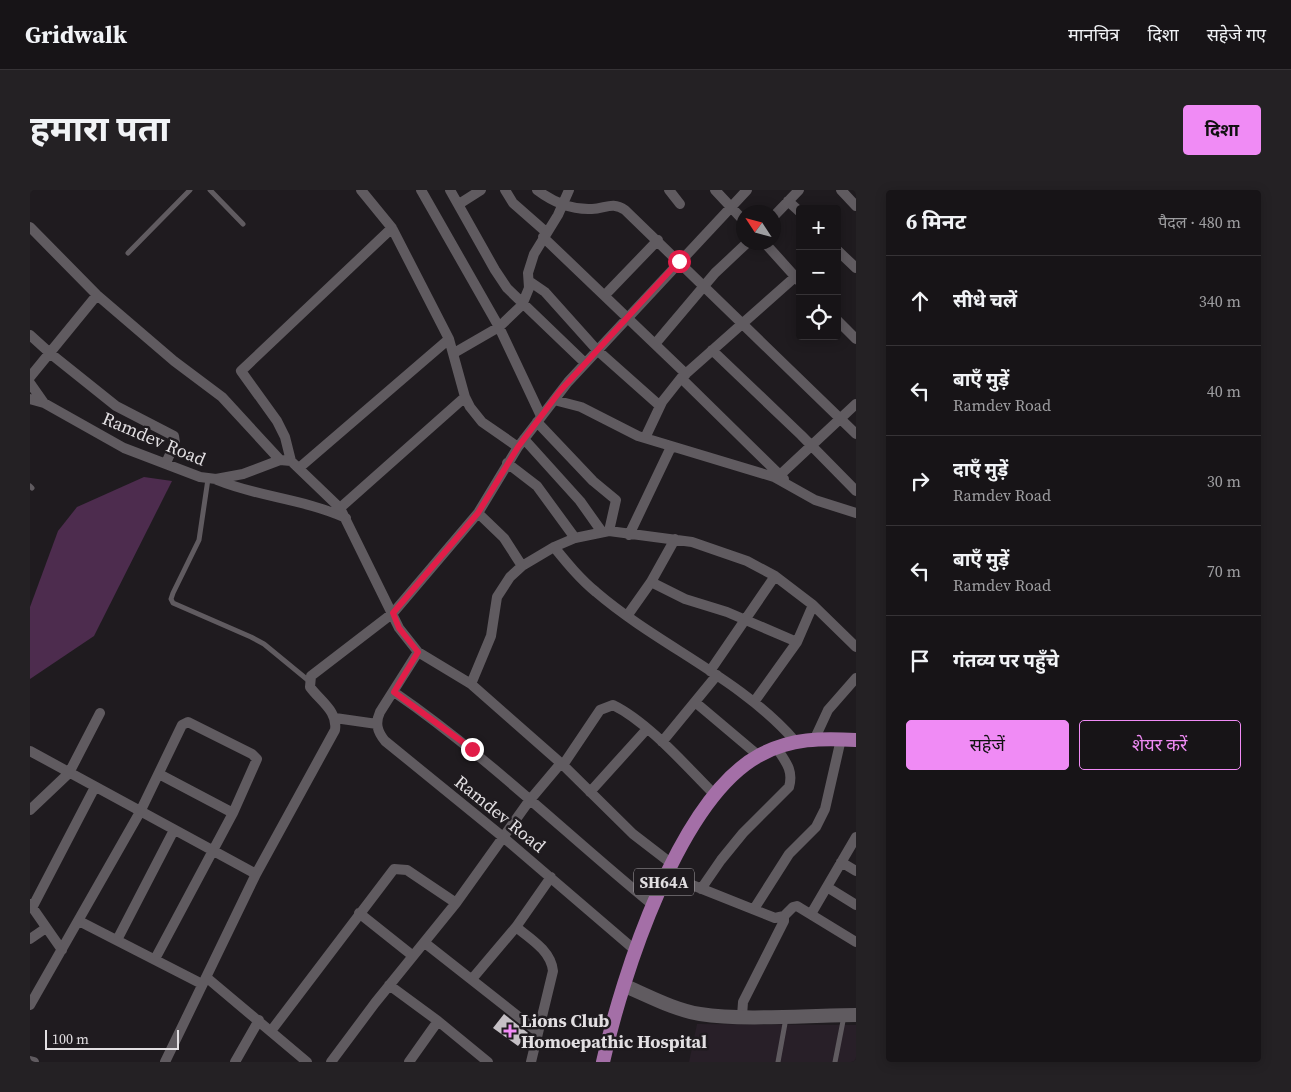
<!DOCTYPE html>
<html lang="hi">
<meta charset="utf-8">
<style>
:root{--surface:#171417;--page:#242124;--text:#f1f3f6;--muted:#9e9ea1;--line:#363336;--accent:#f08bf5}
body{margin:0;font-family:"Source Serif 4","Noto Sans Devanagari",serif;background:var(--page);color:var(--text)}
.controls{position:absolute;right:15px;top:15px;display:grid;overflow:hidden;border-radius:5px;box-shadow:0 2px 12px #0003}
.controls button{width:45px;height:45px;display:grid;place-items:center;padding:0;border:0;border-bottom:1px solid var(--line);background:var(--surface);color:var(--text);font:25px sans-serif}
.compass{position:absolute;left:706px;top:15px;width:45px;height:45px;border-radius:50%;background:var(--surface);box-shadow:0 2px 12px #0003;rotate:306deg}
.scale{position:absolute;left:15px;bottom:12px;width:134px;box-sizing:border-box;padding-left:5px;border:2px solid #e2dfe2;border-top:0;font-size:14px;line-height:18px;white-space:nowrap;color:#e2dfe2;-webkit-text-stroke:4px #1f1b1f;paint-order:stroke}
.stop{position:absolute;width:15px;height:15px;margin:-11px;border:4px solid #e11d48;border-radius:50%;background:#fff}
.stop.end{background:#e11d48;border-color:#fff;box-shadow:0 1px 5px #0008}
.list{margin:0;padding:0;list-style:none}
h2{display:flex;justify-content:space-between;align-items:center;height:65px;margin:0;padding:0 20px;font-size:21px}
h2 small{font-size:16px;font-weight:400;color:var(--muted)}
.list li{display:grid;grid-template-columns:32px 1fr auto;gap:15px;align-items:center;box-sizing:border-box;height:90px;padding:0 20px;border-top:1px solid var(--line)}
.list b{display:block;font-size:19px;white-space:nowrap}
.list p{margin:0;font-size:16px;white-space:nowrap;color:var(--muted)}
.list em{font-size:16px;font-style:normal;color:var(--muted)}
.actions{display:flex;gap:10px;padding:15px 20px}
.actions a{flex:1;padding:11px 0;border:1px solid var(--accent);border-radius:5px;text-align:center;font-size:18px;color:var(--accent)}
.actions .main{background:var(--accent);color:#111}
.icon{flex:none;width:28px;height:28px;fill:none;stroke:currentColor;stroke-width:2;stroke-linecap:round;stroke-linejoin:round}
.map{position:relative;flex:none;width:826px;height:872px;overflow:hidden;border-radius:5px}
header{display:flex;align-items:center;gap:30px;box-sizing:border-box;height:70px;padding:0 25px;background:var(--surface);border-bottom:1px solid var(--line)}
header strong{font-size:24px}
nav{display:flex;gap:28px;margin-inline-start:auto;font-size:18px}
.intro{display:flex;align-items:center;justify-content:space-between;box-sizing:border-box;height:120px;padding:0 30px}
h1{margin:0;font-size:35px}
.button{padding:12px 22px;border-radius:5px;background:var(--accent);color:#111;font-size:18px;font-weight:700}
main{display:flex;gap:30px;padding:0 30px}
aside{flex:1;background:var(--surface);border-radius:5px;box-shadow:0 2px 12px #0003}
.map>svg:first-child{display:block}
.built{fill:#281f28}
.green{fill:#4d2c4e}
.building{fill:#c5c0c5}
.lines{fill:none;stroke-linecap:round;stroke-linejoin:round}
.service{stroke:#605b60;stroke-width:5}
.minor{stroke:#605b60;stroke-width:10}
.tertiary{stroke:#605b60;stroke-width:14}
.primary{stroke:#a46fa7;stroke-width:14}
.route{stroke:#e11d48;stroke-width:6}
.poi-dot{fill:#f08bf5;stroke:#1f1b1f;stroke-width:2}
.labels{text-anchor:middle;stroke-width:5;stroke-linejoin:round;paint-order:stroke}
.shield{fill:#1f1b1f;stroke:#a8a4a8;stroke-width:1}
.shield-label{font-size:16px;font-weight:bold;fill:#e2dfe2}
.street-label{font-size:18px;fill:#e2dfe2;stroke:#1f1b1f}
.poi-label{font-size:18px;font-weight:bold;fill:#e2dfe2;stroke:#1f1b1f;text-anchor:start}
</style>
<header>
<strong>Gridwalk</strong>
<nav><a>मानचित्र</a><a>दिशा</a><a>सहेजे गए</a></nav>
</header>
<div class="intro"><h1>हमारा पता</h1><a class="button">दिशा</a></div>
<main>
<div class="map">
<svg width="826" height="872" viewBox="0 0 826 872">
<rect width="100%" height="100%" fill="#1f1b1f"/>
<!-- built -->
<path class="built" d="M667,834L826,835V872H659Z"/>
<!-- green -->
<path class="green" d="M114,287L142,291L64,446L0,489V417L28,341L47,317Z"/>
<!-- building -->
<path class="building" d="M474,824L498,843L488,856L463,838Z"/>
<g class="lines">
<!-- service -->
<path class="service" d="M180,0L213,34
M98,63L160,0
M178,289L169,350L143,403L141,409L143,413L221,447L234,454L279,491
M0,296L2,298
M748,872L756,828
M805,872L814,826"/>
<!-- minor -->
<path class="minor" d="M331,0L362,38L419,149L435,207L440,217L452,232L488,257
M391,0L469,137L511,226
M420,0L465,80L477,98L555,173
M475,0L483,13L516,42
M507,0C523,12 542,20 562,19C575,19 582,11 595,20L826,244
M639,0L650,14
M685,0L714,31
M811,0L826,16
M758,11L770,22
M429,14L451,0
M744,26L769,0
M0,37L67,105L144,171L192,207L250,270
M513,47L656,184
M734,52L769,91
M807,60L826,78
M499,91L515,102L567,160L630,216
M575,105L628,50
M807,130L826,149
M0,145L21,164L86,216L144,246L145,253L136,273
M625,154L685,83L718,52
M682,160L771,245L826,301
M424,163L469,137L492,115L499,98L498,83L504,64L528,25L539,0
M0,187L67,105
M651,188L754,289
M0,193L14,213
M0,209L14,213L94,258L170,287L186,289L213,284L250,270L261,271L310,318L369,438L388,462L350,522C345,533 347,541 355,551L473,647L606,761
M524,210L551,217L608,246L744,287L785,310L826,323
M507,232L563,291L586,310L579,341
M615,248L632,212L651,188L765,87
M494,249L550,311L572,342
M261,271L255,247L247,231L211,181L362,38
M477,273L507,296L545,348
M269,278L419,149
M750,285L826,214
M187,290C228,307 274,309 316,328
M310,318L435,207
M448,323L474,348L492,376
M599,345L641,257
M524,357C537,373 550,389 566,402C629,456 710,488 765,551
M621,392L655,409L697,422L767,452
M597,426L621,392L645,349
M388,462L441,494L533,575L603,644L642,674
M680,481L745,386
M441,494L461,446L467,407L480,387L492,376L524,357L545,348L579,341L662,352L717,371L745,386L783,415L826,457
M364,502C457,566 537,645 624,716
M665,512L729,566
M724,512L767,452L783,415
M305,528L347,534
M785,548L798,520L826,488
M632,552L687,485
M0,561L226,684
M533,575L570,520L583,515C618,532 656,576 684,604
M129,584L203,623
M560,602L616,540
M0,620L39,583L70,523
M811,672L826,681
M637,685L745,728L754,726L763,717L767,716L826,752
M797,697L826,715
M671,699L691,670L713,643L759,597C764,580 755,571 746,557
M0,714L32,760
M2,718L65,597
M724,719L759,664L786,637L795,619L811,549
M329,723L383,766
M781,724L826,647
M49,731L172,794
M486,737C501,749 521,761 523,781L501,872
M0,749L16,738
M87,750L144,640
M395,753L508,842
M176,787L277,872
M442,789L486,737L521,687
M359,795L408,831
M0,815L110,622L152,535L158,532L222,564L227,569L203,623L125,769
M712,826L713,812L754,731V726
M241,841L364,679L377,680L426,713
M0,871L4,872
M135,872L226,684L305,540C308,521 290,511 280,497L281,486L363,423L448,323L488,257L538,192L717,0
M205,872L229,830
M301,872L345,813L426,713L499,611L531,573
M379,872L408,831L458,872"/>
<!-- tertiary -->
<path class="tertiary" d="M595,796C619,806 644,820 670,824C716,831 778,825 826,825"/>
<!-- primary -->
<path class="primary" d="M573,872C592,786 649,608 730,565C761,548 792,548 826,550"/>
</g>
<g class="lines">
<!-- route -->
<path class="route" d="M442,559L364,502L388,462L369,438L363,423L448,323L488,257L530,201L649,71"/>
</g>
<!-- markers -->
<path class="poi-dot" d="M477.5 833.5h5v5h5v5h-5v5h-5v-5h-5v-5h5z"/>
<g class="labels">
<!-- shield labels -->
<rect class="shield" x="604" y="678.5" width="60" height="27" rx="4"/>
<g class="shield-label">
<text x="634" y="698">SH64A</text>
</g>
<!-- street labels -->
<g class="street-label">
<text transform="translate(124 249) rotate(23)" y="6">Ramdev Road</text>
<text transform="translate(470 624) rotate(39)" y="6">Ramdev Road</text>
</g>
<!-- poi labels -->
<g class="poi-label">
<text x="491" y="837">Lions Club<tspan x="491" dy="21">Homoepathic Hospital</tspan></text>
</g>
</g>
</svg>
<div class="controls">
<button>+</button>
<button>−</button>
<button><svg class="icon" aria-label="locate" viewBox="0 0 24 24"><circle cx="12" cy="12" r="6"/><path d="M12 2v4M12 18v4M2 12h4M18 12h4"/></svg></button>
</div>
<svg class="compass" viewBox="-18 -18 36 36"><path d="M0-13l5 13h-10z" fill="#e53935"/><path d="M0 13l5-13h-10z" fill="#9e9ea1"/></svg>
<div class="scale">100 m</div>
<div class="stop" style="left:649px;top:71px"></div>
<div class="stop end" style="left:442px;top:559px"></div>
</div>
<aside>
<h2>6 मिनट<small>पैदल · 480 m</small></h2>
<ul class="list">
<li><svg class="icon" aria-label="ahead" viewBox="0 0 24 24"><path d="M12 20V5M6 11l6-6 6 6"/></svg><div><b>सीधे चलें</b></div><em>340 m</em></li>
<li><svg class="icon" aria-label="left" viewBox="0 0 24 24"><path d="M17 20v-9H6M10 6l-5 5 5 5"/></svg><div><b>बाएँ मुड़ें</b><p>Ramdev Road</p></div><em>40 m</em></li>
<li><svg class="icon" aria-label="right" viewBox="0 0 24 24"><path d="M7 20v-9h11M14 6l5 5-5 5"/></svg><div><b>दाएँ मुड़ें</b><p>Ramdev Road</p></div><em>30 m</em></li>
<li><svg class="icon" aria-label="left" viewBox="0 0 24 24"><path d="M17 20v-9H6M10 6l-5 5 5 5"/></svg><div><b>बाएँ मुड़ें</b><p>Ramdev Road</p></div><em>70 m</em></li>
<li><svg class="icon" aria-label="arrive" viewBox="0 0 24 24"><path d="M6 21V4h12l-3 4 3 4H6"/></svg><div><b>गंतव्य पर पहुँचे</b></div></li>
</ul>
<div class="actions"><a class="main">सहेजें</a><a>शेयर करें</a></div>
</aside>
</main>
